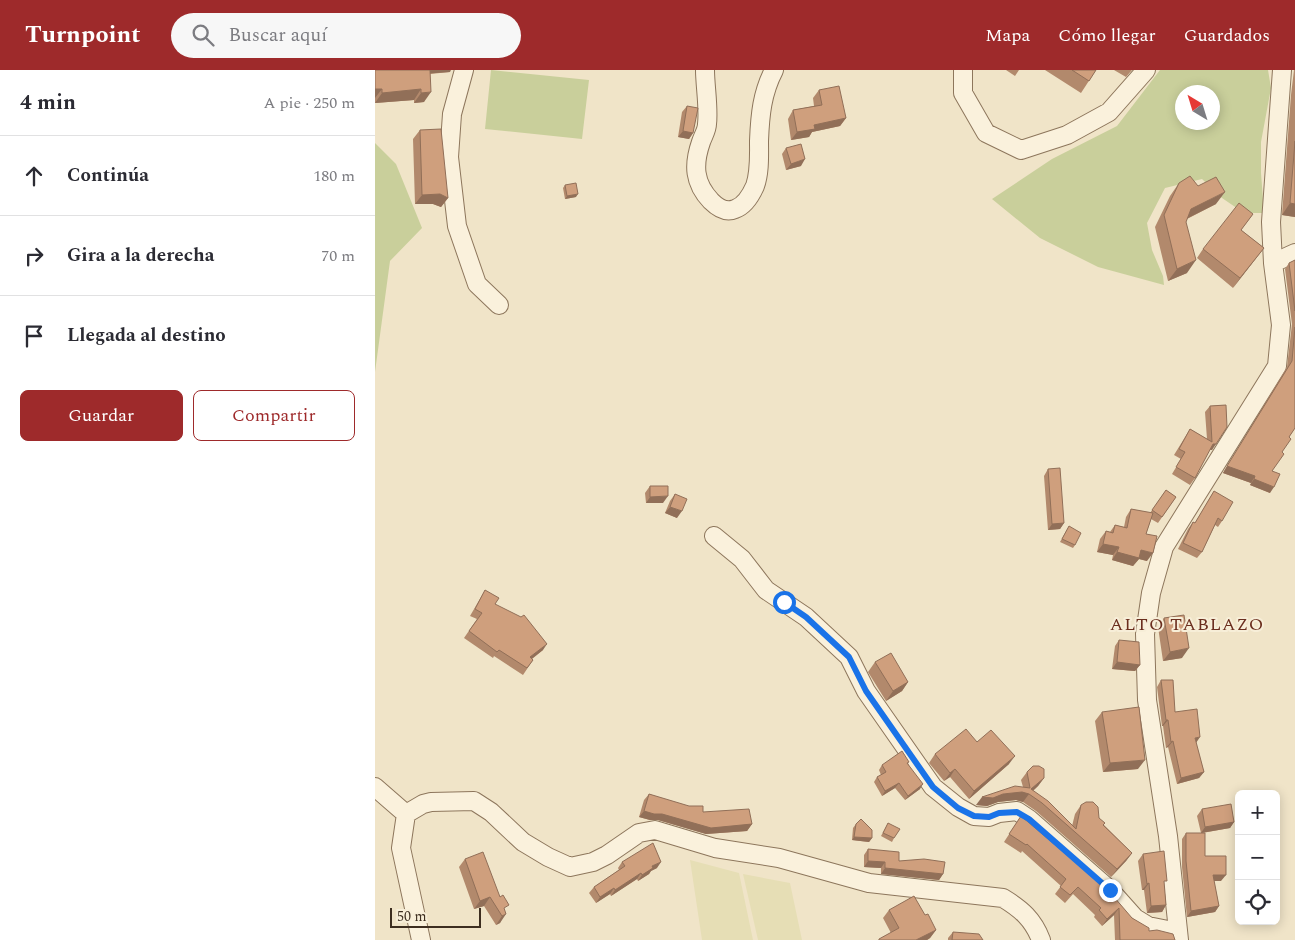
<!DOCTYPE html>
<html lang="es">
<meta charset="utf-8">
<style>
:root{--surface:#fff;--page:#f7f7f7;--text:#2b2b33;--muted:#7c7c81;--line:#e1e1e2;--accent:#9e2a2b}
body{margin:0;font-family:Spectral,serif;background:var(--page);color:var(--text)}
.controls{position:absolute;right:15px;bottom:15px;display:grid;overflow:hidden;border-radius:8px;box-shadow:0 2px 12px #0003}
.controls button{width:45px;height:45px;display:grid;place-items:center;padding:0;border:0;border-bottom:1px solid var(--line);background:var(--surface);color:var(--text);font:25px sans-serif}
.compass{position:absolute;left:800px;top:15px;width:45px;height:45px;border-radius:50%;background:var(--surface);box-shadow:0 2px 12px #0003;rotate:322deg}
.scale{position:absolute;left:15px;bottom:12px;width:91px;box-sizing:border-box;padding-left:5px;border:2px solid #3d2e20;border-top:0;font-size:14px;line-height:18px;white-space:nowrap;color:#3d2e20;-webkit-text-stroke:4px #f7eed8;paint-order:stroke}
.stop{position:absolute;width:15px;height:15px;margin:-11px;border:4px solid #1a73e8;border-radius:50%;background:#fff}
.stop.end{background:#1a73e8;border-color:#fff;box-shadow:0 1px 5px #0008}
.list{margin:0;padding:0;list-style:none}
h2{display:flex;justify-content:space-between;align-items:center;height:65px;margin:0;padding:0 20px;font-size:21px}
h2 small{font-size:16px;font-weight:400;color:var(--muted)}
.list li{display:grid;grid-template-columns:32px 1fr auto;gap:15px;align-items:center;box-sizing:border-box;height:80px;padding:0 20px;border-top:1px solid var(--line)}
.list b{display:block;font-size:19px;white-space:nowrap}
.list em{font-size:16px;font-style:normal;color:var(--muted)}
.actions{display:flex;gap:10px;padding:15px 20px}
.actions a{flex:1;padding:11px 0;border:1px solid var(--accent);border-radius:8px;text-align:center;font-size:18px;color:var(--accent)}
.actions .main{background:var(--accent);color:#fff}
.icon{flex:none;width:28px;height:28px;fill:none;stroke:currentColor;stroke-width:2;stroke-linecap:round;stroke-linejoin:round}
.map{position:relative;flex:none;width:920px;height:870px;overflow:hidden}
header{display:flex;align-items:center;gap:30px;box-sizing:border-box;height:70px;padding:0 25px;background:var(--accent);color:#fff}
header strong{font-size:24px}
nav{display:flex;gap:28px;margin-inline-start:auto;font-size:18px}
.search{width:350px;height:45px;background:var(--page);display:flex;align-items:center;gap:12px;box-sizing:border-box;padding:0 18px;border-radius:28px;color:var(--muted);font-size:19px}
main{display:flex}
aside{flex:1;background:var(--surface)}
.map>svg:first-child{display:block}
.farmland{fill:#e6deb5}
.green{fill:#c9cf9b;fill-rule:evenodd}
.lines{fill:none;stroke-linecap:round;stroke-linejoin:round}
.minor-casing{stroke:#8d765c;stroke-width:20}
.minor{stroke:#faf1dc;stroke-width:18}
.wall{fill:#b2896c}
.shaded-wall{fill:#916f58}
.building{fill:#cf9f7d;stroke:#916f58}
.route{stroke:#1a73e8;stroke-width:6}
.labels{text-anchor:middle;stroke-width:4;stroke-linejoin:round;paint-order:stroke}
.quarter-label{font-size:18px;letter-spacing:1px;fill:#6b2e1e;stroke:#f7eed8}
</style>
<header>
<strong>Turnpoint</strong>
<div class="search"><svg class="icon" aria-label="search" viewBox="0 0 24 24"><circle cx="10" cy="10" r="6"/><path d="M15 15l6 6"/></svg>Buscar aquí</div>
<nav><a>Mapa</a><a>Cómo llegar</a><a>Guardados</a></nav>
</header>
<main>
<aside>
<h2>4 min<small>A pie · 250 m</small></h2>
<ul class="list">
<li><svg class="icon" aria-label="ahead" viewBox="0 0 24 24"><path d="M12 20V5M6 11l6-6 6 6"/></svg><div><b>Continúa</b></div><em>180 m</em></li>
<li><svg class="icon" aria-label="right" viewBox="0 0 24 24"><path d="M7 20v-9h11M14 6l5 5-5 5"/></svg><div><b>Gira a la derecha</b></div><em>70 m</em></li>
<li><svg class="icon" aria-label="arrive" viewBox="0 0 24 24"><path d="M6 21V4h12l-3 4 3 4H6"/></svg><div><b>Llegada al destino</b></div></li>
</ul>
<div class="actions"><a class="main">Guardar</a><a>Compartir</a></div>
</aside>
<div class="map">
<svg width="920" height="870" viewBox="0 0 920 870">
<rect width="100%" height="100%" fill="#f0e4c8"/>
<!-- farmland -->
<path class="farmland" d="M315,790L364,803L378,870H327Z
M368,804L415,813L427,870H383Z"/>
<!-- green -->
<path class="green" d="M116,0L214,10L207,69L110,59Z
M785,0H893L896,18L886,72V103L889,143H869L847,128L827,109L790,118L772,153L777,180L788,206L789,215L723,197L665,168L617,129L677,89L742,56ZM808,22H838V52H808Z
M0,73L21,94L47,158L15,191L0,302Z"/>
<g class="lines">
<defs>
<path id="minor" d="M89,0L77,44L74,87L82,156L102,214L124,235
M330,0C330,15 334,39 332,54C332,60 328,66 326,72C318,95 319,113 336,131C343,138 351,143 360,139C369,136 376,125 380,116C385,102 384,85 384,71C385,45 387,23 399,0
M588,0V23L611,63L646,80L692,65L734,42L771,0
M898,193L920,183
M339,466L367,489L391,520L431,547L474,587L491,621L558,717L583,737L599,746L614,747L624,743L642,741L654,749L735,820L760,848L773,856L803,862
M0,717L31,744
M46,870L26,778L31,744L48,734L56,732L99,731L116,742L148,772L173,787L195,797L218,792L232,785L264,763L280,760L340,778L404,788L494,813L628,828C646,839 658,849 666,870
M804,870L793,766L772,630L770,564L776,523L789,477L902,296L906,255L898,193L896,152L907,0"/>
</defs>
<!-- minor casing -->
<use href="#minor" class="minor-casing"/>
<!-- minor -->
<use href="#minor" class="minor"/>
</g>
<!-- wall -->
<path class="wall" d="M0,0L75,2L55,4L49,32L39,33V30L0,33Z
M631,0H644L640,6Z
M670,0H721L706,23Z
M739,0H757L751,7Z
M919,0H920V147L907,145L916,25Z
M444,20L471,48L465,56L437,62L434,67L416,70L413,49L418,40L439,36L438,28Z
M312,36L318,63L314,69L303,67L307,42Z
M45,60L73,128L66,137L58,134H40L38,69Z
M411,78L426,96L411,100L407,84Z
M804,113L841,134L812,149L811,152L812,203L793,211L780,157L795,126Z
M190,115L201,127L190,129L188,118Z
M878,144L866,160L889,178L858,218L822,188L828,179Z
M920,190V358L914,367L897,401L895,423L875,415L876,413L848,403L912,297L917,254L910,199L914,193Z
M851,335L837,380H834L820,408L815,415L797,404L806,389L799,385L815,359L832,369L830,342L835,336Z
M673,399L689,453L685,459L673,460L669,406Z
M275,416L288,433H271L270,423Z
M791,420L801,427L783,453L776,449L771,464L772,491L764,489L758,496L737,490L738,485L722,482L725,469L731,461L735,462L740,455L749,457L751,447L756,439L775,443Z
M839,421L847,451L843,457L840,455L827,482L822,488L803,479L813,459L818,452L820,453Z
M300,424L302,448L290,443L295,431Z
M694,456L700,475L698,478L685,472Z
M110,520L120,534L168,580L157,589L158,590L148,605L119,586L118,588L89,568L102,549L95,546L106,527Z
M789,548L807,588L788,591L783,557Z
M744,570L765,595L760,601L737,599L740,576Z
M500,592L533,612L527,621L511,631L493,602Z
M786,610L800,642L821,674L829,702L824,708L802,714L793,677L791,678L788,656H787L782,617Z
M727,642L763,699L728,702L720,651Z
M602,672L634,694L594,729L575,707L569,711L554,693L560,684Z
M533,693L545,719L530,730L520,718L507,726L499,712L502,707L506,705L504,700L507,695Z
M652,702L669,708L663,716L658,721L697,756L700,744L706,735L724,748L729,755L757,783L751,791L736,807L661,741L648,732L641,730L623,732L612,736L601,735L648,717L646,710Z
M274,724L328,742L377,754L372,761L331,764L283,750H275L264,747L269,730Z
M827,739L859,752L855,758L827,763L830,786L846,811H839L844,836L840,842L812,847L807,797V769L811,763H826L822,746Z
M646,746L757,848L774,861L800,870H740L739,845L727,856L719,847L720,845L698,824L690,833L680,824L686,816L647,781L646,783L629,772Z
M513,753L519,768L517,772L506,766Z
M481,754L497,768L494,772L477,770L478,758Z
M493,779L524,791L568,804L564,810L506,804V798L489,797V785Z
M768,784L791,835L787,842L772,843L769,820H767L763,791Z
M90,789L130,841L125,853L121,855L109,836L99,839L84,797Z
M247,792L282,798L276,801L274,804L263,811L262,809L236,826L235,824L221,833L214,823L219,817L244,800L243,798Z
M514,840L550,845L561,860L555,868L552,870H503L516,863L508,848Z
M578,862L608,870H573V868Z"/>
<!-- shaded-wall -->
<path class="shaded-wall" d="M50,0H76L75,2L47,4Z
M0,19H7L0,28Z
M46,19L39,30L0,33L7,23Z
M56,22L49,32L39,33L46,23Z
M471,48L465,56L437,62L434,67L416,70L422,62L439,55Z
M308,61L318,63L314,69L303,67Z
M430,89L426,96L411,100L416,94Z
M850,122L841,134L807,151L816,139Z
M65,124L73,128L66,137L58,134H40L47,125Z
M203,124L201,127L190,129L192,126Z
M915,133L920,134V147L907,145Z
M889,178L882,187L858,218L865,208Z
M821,190L812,203L793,211L802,199Z
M838,374H841L837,380H833Z
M852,396L880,406L876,413L848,403Z
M879,409L899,417L895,423L875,415Z
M293,426L288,433H271L275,427Z
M295,437L307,441L302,448L290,443Z
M689,453L685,459L673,460L677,454Z
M728,474L744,477L738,485L722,482Z
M766,480L778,483L772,491L764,489L758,496L737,490L742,482Z
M172,574L168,580L150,594L155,587Z
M814,578L807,588L788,591L795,582Z
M742,592L765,595L760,601L737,599Z
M533,612L527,621L511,631L518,621Z
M791,650H793L788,656H787Z
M825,667L821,673L820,668Z
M798,671L793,677L791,678L796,672Z
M640,686L634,694L594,729L599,721Z
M770,690L763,699L728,702L735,693Z
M580,699L575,707L569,711L575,703Z
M829,702L824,708L802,714L806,708Z
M669,708L663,716L654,724L648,732L641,730L623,732L612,736L601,735L607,727L628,724L656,719Z
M524,713L520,718L507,726L510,721Z
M548,714L545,719L530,730L533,726Z
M269,741L287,744L377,754L372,761L331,764L283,750H275L264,747Z
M859,752L855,758L826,763L830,757Z
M479,767L497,768L494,772L477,770Z
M757,783L751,791L736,807L742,799Z
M493,791L510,792L506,798L489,797Z
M286,792L282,798L276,801L274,804L263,811L267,805L277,796Z
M510,798L568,804L564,810L506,804Z
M266,803L262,809L236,826L240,820Z
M838,805H851L846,811H834Z
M774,813L769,820H767L772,814Z
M239,818L235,824L221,833L225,827Z
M115,827L109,836L99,839L105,831Z
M791,835L787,842L772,843L776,836Z
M844,836L840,842L812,847L816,841Z
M744,838L739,845L727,856L732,849Z
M131,844L125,853L121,855L127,846Z
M561,860L555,868L552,870H541Z"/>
<!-- building -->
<path class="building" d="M0,0H55L56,22L46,23V19L7,23V19H0Z
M697,0H721L714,11Z
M464,16L471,48L439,55L440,59L422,62L418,40L447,35L444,20Z
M312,36L323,38L318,63L308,61Z
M66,59L73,128L65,124L47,125L45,60Z
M920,71V134L915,133Z
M426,74L430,89L416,94L411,78Z
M815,106L823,116L841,107L850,122L816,139L811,152L821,190L802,199L789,145L804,113Z
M201,113L203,124L192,126L190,115Z
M864,133L878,144L866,160L889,178L865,208L828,179Z
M920,190V241L914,193Z
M920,257V358L914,367L916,369L907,382L909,384L897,401L905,404L899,417L879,409L880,406L852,396L917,291Z
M851,335L852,357L841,374H838L820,408L801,397L810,382L804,379L815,359L837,372L835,336Z
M685,398L689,453L677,454L673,399Z
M275,416H293V426L275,427Z
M791,420L801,427L787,447L777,440Z
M839,421L858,432L847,451L843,448L827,482L808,473L818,452L820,453Z
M300,424L312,429L307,441L295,437Z
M756,439L778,443L771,464L782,466L778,483L766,480L764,488L742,482L744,477L728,474L731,461L738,463L740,455L752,458Z
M694,456L706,463L700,475L687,469Z
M110,520L124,528L120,534L146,547L149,545L172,574L155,587L158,590L152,598L124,580L122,582L94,561L107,543L100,539Z
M809,545L814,578L795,582L789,548Z
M744,570L764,572L765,595L742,592Z
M516,583L533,612L518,621L500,592Z
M786,610H798L800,642L822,639L825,667L820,668L829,702L806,708L798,671L796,672L793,650H791Z
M764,637L770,690L735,693L727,642Z
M591,659L602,672L616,660L640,686L599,721L580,699L575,703L560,684Z
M527,681L534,692L532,693L548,714L533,726L524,713L510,721L502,707L511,702L507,695Z
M658,696H664L669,699V708L656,719L673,731L701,759L706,735L711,732H718L723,737L724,748L730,753L728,755L757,783L742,799L667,733L654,724L647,722L628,724L618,728L607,727L640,716L655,718L652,702Z
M274,724L314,736H328V742L374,739L377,754L336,758L287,744H279L269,741Z
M856,734L859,752L830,757L827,739Z
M646,746L733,820L757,848L774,858V861L782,860L798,864L800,870H745L744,838L732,849L724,840L726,838L703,817L695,825L685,817L691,809L652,774L651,775L634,764Z
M486,749L497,760V768L479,767L481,754Z
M513,753L525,759L519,768L508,763Z
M811,763H830V786H851V805H838L844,836L816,841L811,791Z
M278,773L286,792L277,796L278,798L267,805L266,803L240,820L239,818L225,827L219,817L250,796L247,792Z
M493,779L524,782V791L549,789L570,792L568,804L510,798V792L493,791Z
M789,781L792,811H789L791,835L776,836L774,813L772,814L768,784Z
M108,782L125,827L128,825L134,835L129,838L131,844L127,846L115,827L105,831L90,789Z
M539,826L550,845L553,844L561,860L541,870H504V869L524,858L514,840Z
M578,862L604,864L608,870H577Z"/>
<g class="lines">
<!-- route -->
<path class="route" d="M409,532L431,547L474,587L491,621L558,717L583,738L599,746L614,747L624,743L642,742L654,749L735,820"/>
</g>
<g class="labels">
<!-- quarter labels -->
<g class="quarter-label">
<text x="812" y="560">ALTO TABLAZO</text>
</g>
</g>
</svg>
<div class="controls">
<button>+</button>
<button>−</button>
<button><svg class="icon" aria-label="locate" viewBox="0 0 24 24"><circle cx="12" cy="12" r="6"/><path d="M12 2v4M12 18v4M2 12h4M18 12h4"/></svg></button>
</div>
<svg class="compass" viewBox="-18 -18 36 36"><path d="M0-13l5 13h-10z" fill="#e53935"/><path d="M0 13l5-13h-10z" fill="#7c7c81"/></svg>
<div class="scale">50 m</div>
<div class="stop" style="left:409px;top:532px"></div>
<div class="stop end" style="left:735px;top:820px"></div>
</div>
</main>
